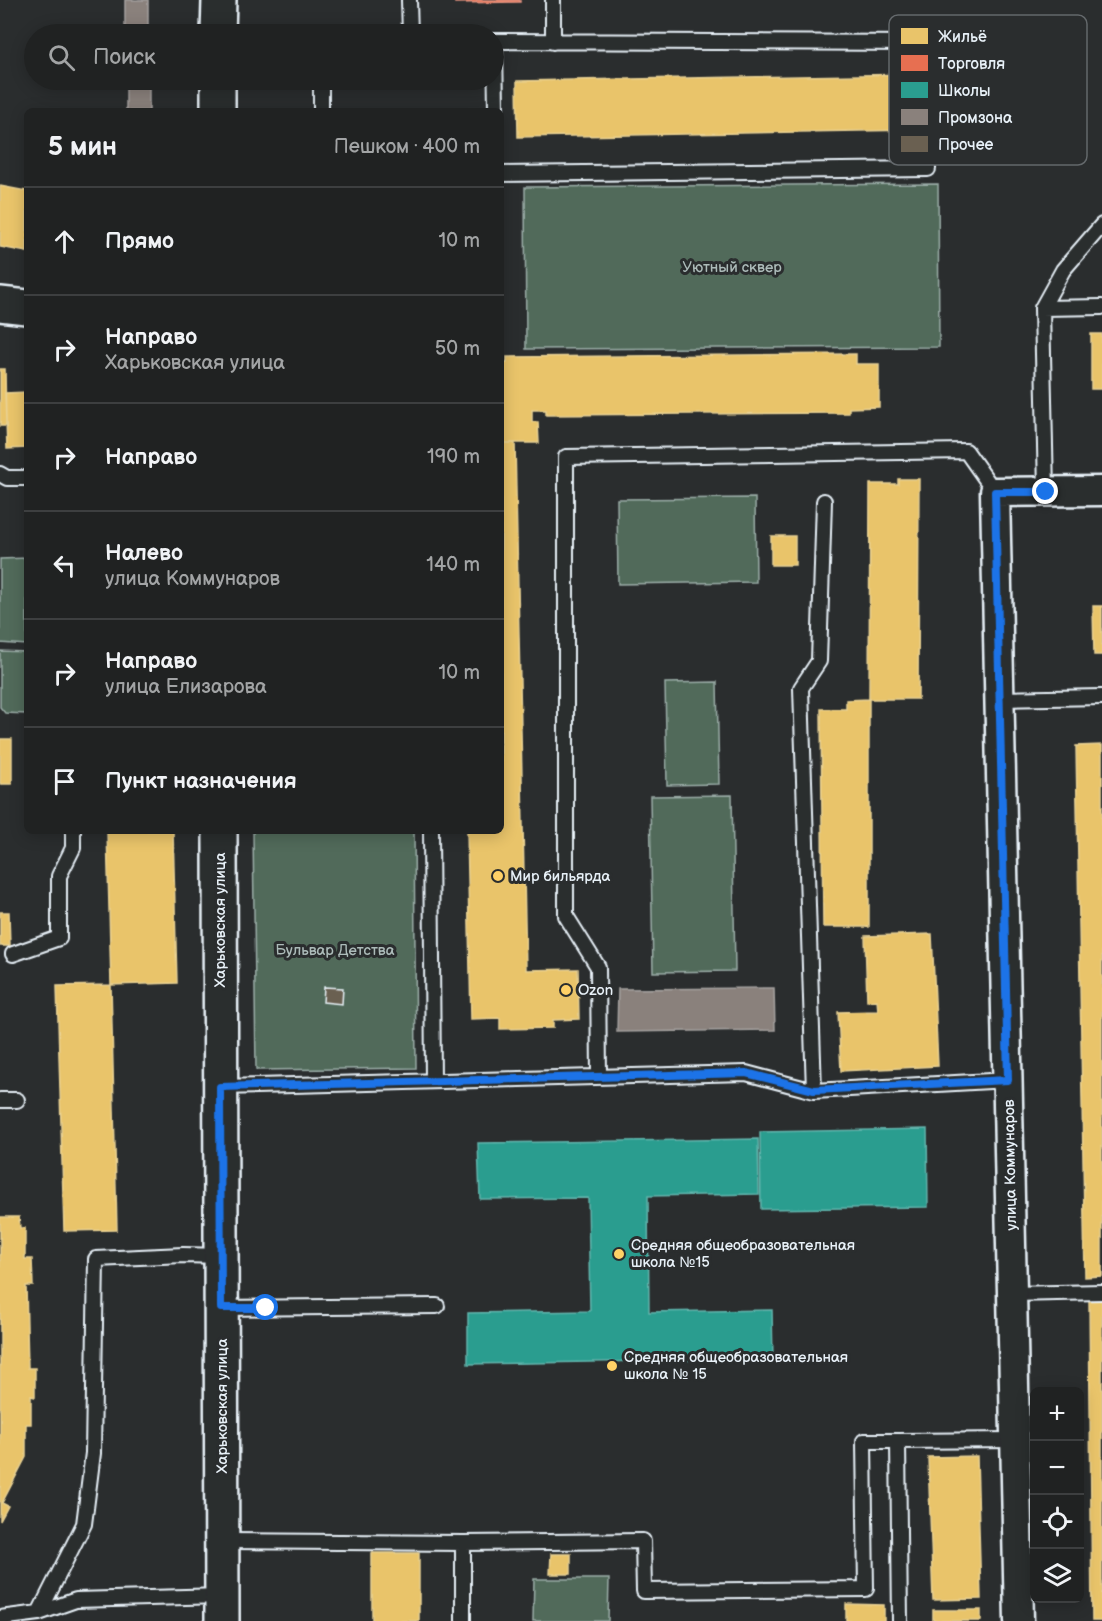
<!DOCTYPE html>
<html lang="ru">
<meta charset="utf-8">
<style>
:root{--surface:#202222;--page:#2d2f2f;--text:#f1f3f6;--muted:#a2a4a5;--line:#3d3f40}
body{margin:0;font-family:"Balsamiq Sans",sans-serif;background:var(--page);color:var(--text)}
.controls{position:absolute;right:18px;bottom:18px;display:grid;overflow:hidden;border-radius:9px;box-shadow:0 3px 15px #0003}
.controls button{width:54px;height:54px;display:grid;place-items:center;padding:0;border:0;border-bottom:2px solid var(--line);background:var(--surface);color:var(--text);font:30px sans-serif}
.stop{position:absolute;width:18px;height:18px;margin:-14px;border:4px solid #1a73e8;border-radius:50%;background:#fff}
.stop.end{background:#1a73e8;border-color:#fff;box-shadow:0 2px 6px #0008}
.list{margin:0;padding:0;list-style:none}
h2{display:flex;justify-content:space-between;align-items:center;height:78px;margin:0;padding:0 24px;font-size:26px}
h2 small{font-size:20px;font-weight:400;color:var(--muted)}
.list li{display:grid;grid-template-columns:39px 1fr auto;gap:18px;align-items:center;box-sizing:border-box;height:108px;padding:0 24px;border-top:2px solid var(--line)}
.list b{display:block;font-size:22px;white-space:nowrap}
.list p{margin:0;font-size:20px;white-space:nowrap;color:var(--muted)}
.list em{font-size:20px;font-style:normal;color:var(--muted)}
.icon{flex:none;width:33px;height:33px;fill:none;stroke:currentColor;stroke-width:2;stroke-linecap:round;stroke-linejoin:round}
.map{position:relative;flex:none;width:1102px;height:1621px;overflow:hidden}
.search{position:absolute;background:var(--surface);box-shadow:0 3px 15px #0003;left:24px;top:24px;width:480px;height:66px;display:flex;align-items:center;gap:15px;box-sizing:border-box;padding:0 21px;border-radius:33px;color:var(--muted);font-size:22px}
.panel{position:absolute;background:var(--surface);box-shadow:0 3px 15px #0003;left:24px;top:108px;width:480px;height:726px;border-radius:9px}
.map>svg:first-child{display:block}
.green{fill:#516b5a;stroke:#9caea9;stroke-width:1.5}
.homes{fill:#e9c46a;stroke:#e9d295;stroke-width:1.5}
.shops{fill:#e76f51;stroke:#e79683;stroke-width:1.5}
.schools{fill:#2a9d8f;stroke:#63b6ae;stroke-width:1.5}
.industry{fill:#8a817c;stroke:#a6a3a1;stroke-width:1.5}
.building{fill:#6a6051;stroke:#e8f1f8;stroke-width:1.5}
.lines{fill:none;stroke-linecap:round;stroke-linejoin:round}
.service-casing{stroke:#e8f1f8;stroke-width:18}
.minor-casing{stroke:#e8f1f8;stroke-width:33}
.tertiary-casing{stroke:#e8f1f8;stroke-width:38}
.service{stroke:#2a2d2e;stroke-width:14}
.minor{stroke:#2a2d2e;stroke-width:28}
.tertiary{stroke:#2a2d2e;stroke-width:33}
.route{stroke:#1a73e8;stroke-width:8}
.poi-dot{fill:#ffd166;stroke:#2a2d2e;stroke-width:2}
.labels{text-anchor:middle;stroke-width:6;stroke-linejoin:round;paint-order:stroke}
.park-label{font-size:15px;fill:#acbbb9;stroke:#2a2d2e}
.poi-label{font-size:15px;fill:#e8f1f8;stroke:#2a2d2e;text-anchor:start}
.street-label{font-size:15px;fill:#e8f1f8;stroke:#2a2d2e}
.key{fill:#2a2d2e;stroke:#63686b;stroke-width:1.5}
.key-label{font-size:16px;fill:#e8f1f8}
</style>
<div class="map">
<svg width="1102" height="1621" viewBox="0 0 1102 1621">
<rect width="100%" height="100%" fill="#2a2d2e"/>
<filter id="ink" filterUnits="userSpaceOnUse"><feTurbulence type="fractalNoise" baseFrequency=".0167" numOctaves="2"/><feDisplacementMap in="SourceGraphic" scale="12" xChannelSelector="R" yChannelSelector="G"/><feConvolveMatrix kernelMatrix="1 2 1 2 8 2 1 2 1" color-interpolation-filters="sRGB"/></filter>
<g filter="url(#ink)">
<!-- green -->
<path class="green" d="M938,184L939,347L526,349L525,187Z
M755,498L756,582L618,584L617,499Z
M27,558V645L0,643V559Z
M0,651L27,652V714L5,713L0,707Z
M717,682L719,784L667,785L665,683Z
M732,795L735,971L653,972L650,796Z
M253,831H414L416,1068L256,1070Z
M534,1579H609L608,1621H533Z"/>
<!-- homes -->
<path class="homes" d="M917,74L918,130L518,137L517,81Z
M0,186L27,191V252L0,247Z
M1091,334H1102V389H1091Z
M856,354V364H879V407L849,408V413L546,415V410H532V422H538L539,443H501V362H507V357Z
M0,369H5L6,426H0Z
M27,392V448L7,449L5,393Z
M501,443H515L526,970L578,969L579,1019L553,1020V1028L500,1029V1018L471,1019L467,831H501Z
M898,479H919L918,699H869L870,484H898Z
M771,536H795V565H771Z
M1093,606H1102V655H1094Z
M869,699V927H823L821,709H846V700Z
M0,739H12V784H0Z
M1102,745V1276L1085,1277L1076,746Z
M107,831H173L177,983L111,985Z
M0,912H9L10,946H0Z
M932,934L938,1066L841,1071L838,1012L878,1011L877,1000L867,1001L865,936Z
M111,985L117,1230L64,1231L57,986Z
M0,1217H19L20,1228H25V1259H32L33,1286H26L28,1368H35V1397L31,1396V1424H26V1457L2,1503L8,1506L0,1521Z
M1089,1300H1102V1621H1092Z
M977,1456L981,1599L933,1600L928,1457Z
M372,1553H419V1621H372Z
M551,1554H571V1574H550Z
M846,1604L884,1605V1621H846Z
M933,1610H981V1621H933Z"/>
<!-- shops -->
<path class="shops" d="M455,0H520V2L455,3Z"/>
<!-- schools -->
<path class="schools" d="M927,1129L928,1207L761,1209L760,1132Z
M758,1139L759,1194L648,1196L649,1312L772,1310L773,1359L468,1364V1313L590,1311L588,1198L480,1199L478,1143Z"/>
<!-- industry -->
<path class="industry" d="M125,0H148V34H125Z
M126,80H149V111H126Z
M774,988L775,1030L617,1032L618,989Z"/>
<!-- building -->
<path class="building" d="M324,987L343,988L342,1004L323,1002Z"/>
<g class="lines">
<defs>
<path id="service" d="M409,0L410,34
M553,0V42
M494,41H495L496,111
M495,41L927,43L928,169L501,174
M321,80V111
M1042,308L1063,270L1102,225
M0,474L7,478H27
M1046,491L1042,308L1102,307
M1000,699L1102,697
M431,831L433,1081
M13,954L59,938V876L73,848V831
M599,1077L598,967L566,916V457L966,451L995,492
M221,1087L746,1073L814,1091L1008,1080
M814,1091L801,688L819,661L824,501
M0,1100H17
M1012,1294L1102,1292
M221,1308L437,1306
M222,1541L463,1543V1621
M463,1543L643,1541L644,1591L866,1589L864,1441H898
M39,1613L84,1524L93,1453L96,1259L183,1255L221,1256
M0,1618L39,1613L76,1600L222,1596
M900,1621L898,1441L1015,1440"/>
<path id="minor" d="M1019,1621L995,492L1102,491"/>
<path id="tertiary" d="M218,34L219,0
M218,111V80
M0,304L27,307
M220,831L222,1621"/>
</defs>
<!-- service casing -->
<use href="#service" class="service-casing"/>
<!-- minor casing -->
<use href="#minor" class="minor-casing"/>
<!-- tertiary casing -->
<use href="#tertiary" class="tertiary-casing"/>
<!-- service -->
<use href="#service" class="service"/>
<!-- minor -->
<use href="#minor" class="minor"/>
<!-- tertiary -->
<use href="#tertiary" class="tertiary"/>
</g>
</g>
<g class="lines" filter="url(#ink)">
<!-- route -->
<path class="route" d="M266,1308H221L220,1087L746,1073L814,1090L1008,1080L995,492H1046"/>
</g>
<!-- markers -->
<g class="poi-dot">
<circle cx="498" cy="876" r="6"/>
<circle cx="566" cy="990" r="6"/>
<circle cx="619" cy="1254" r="6"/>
<circle cx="612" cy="1366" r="6"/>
</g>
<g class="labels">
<!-- park labels -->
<g class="park-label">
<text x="732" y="272">Уютный сквер</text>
<text x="335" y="955">Бульвар Детства</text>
</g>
<!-- poi labels -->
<g class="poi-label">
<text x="510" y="881">Мир бильярда</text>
<text x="578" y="995">Ozon</text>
<text x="631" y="1250">Средняя общеобразовательная<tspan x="631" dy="17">школа №15</tspan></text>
<text x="624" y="1362">Средняя общеобразовательная<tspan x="624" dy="17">школа № 15</tspan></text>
</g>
<!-- street labels -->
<g class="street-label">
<text transform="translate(220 920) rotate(-90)" y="5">Харьковская улица</text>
<text transform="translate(1010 1165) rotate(-91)" y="5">улица Коммунаров</text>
<text transform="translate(222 1406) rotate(-90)" y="5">Харьковская улица</text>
</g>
</g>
<!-- legend -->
<rect x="889" y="15" width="198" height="150" rx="9" class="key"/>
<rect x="901" y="28" width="27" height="16" fill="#e9c46a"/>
<rect x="901" y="55" width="27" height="16" fill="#e76f51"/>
<rect x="901" y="82" width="27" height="16" fill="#2a9d8f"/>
<rect x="901" y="109" width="27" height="16" fill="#8a817c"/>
<rect x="901" y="136" width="27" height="16" fill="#6a6051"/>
<g class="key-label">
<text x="938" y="42">Жильё</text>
<text x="938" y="69">Торговля</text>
<text x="938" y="96">Школы</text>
<text x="938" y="123">Промзона</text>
<text x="938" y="150">Прочее</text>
</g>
</svg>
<div class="controls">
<button>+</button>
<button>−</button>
<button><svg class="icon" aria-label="locate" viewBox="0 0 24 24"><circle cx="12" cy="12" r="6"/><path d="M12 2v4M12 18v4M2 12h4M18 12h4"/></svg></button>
<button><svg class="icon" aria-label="layers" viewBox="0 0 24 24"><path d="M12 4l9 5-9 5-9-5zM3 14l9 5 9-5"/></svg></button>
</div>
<div class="stop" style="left:266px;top:1308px"></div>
<div class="stop end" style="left:1046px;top:492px"></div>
<div class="search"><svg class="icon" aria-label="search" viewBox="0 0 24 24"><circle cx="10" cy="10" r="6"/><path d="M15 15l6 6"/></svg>Поиск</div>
<section class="panel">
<h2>5 мин<small>Пешком · 400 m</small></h2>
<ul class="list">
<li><svg class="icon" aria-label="ahead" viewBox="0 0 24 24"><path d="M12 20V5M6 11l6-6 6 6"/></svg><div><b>Прямо</b></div><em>10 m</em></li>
<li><svg class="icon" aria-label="right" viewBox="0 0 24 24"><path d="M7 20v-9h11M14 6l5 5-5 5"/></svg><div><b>Направо</b><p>Харьковская улица</p></div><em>50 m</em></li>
<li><svg class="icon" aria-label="right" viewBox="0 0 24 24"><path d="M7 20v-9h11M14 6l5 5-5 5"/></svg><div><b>Направо</b></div><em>190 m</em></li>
<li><svg class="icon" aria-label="left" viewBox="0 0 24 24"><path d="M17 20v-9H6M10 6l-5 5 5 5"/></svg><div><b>Налево</b><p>улица Коммунаров</p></div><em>140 m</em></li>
<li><svg class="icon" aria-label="right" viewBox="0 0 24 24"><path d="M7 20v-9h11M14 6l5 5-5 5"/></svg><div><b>Направо</b><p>улица Елизарова</p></div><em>10 m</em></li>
<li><svg class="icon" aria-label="arrive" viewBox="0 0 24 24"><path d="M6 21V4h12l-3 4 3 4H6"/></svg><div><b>Пункт назначения</b></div></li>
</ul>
</section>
</div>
